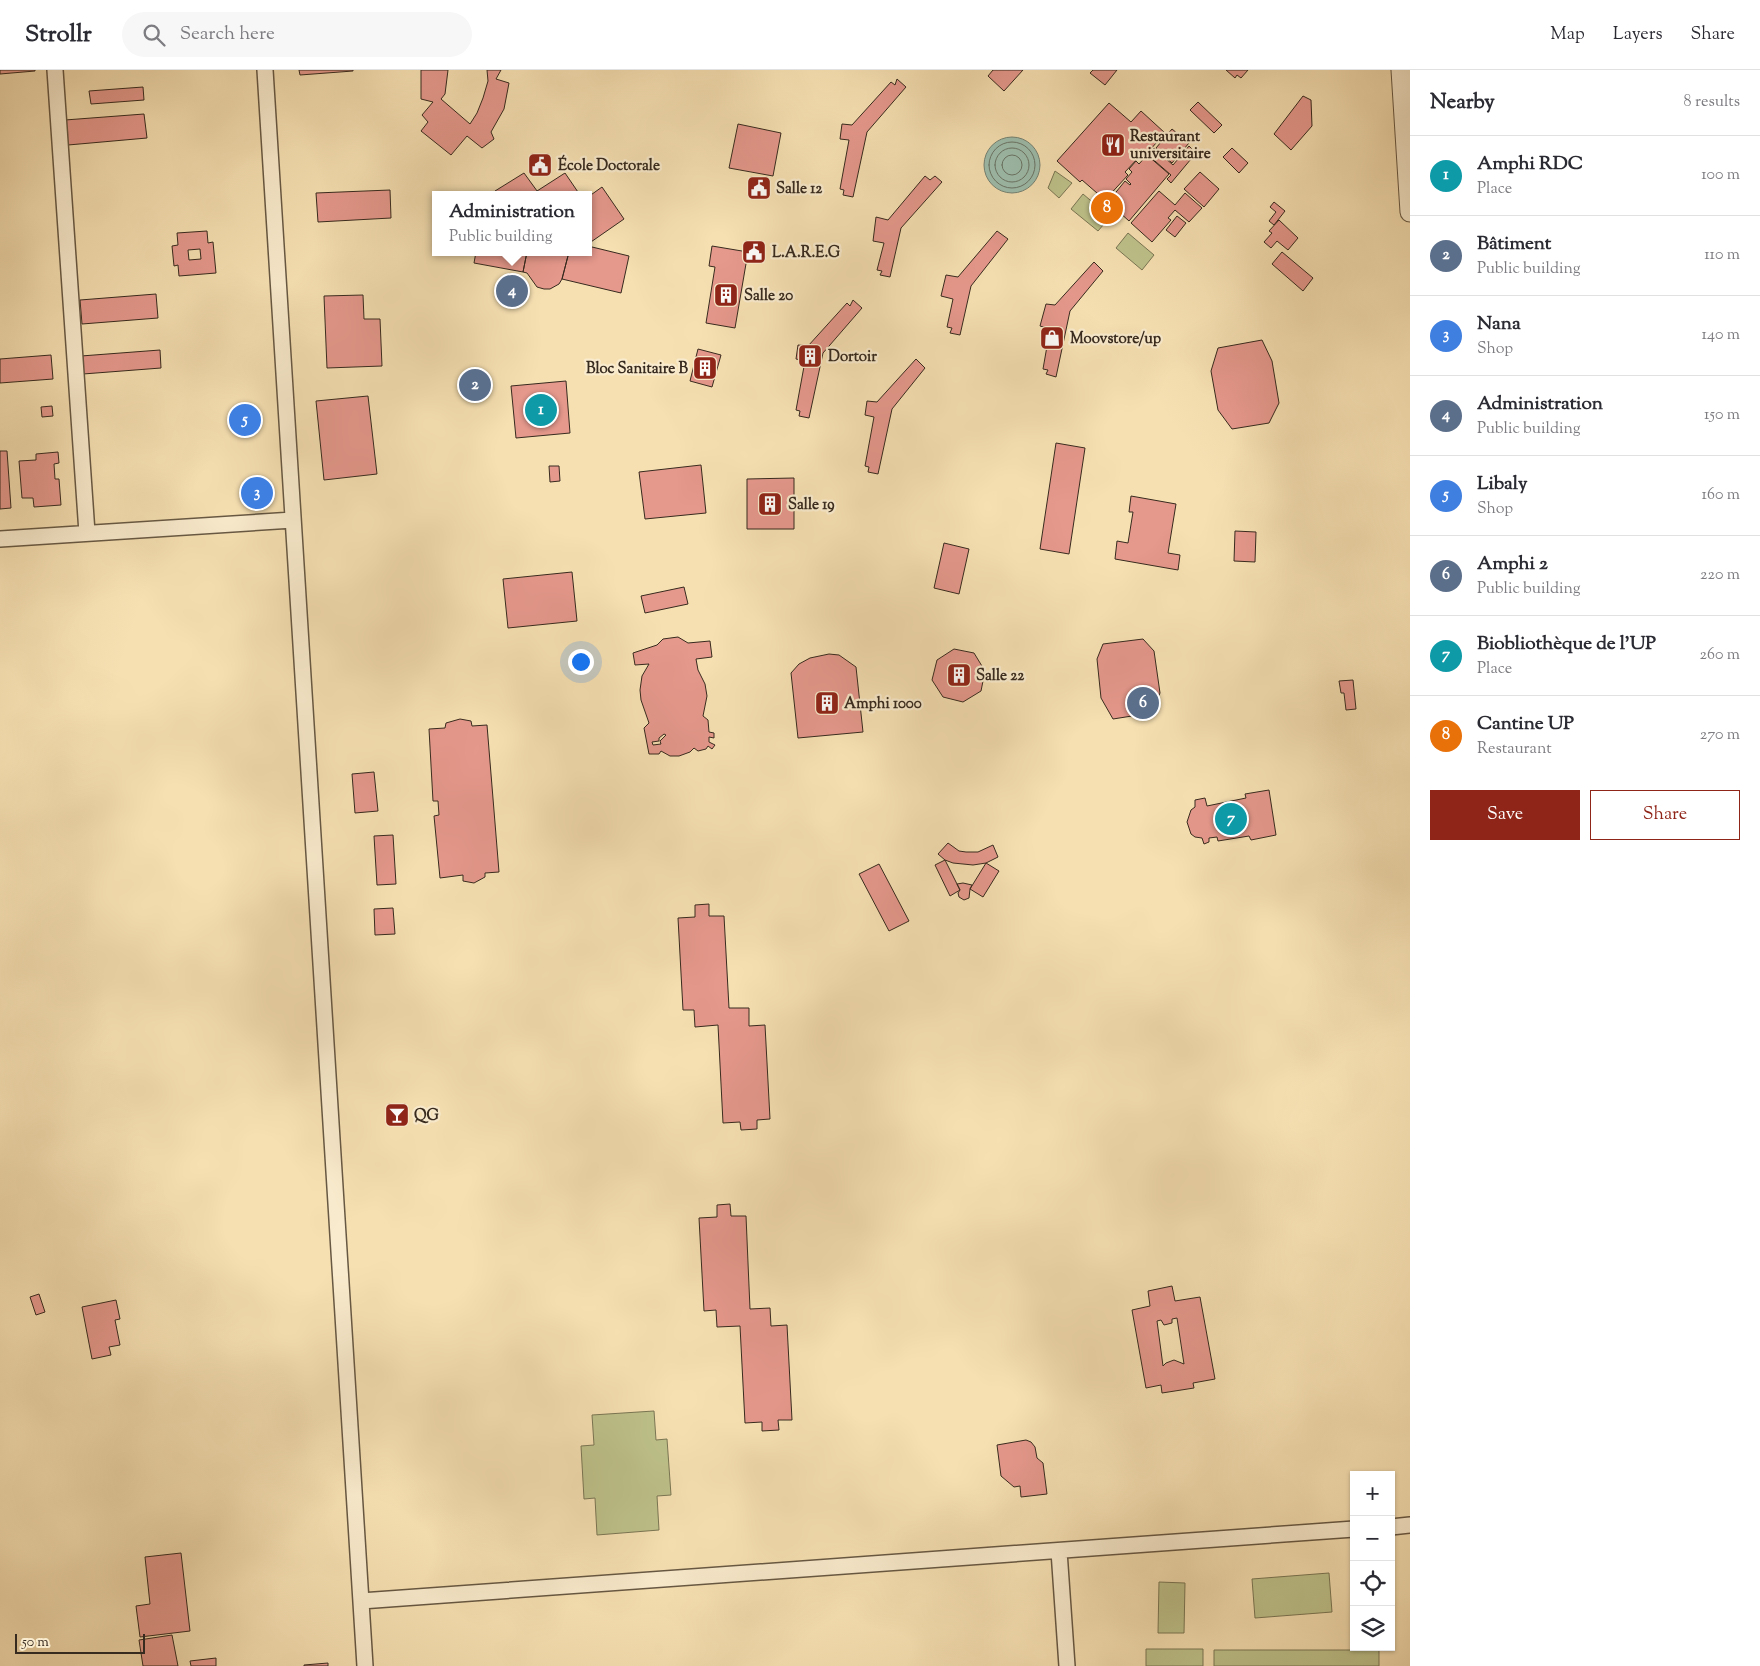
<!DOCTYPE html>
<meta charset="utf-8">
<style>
:root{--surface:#fff;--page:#f7f7f7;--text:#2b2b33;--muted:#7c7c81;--line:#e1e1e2;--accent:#8f2418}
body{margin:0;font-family:"Sorts Mill Goudy",serif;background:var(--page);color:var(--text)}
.controls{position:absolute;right:15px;bottom:15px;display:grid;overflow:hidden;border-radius:0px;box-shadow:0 1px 4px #0004}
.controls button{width:45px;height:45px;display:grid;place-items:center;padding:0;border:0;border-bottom:1px solid var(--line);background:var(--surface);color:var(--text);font:25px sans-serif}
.scale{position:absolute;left:15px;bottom:12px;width:130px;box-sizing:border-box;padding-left:5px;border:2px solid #372a1e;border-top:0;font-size:14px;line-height:18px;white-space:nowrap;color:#372a1e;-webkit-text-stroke:4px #f9ebcd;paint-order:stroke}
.you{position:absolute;left:580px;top:591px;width:18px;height:18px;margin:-12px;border:4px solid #fff;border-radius:50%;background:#1a73e8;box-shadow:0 0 0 8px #1a73e833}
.badge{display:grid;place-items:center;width:32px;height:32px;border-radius:50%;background:var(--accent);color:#fff;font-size:16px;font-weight:700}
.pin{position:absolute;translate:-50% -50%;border:2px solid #fff;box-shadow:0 1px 5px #0006}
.popup{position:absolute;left:432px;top:121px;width:160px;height:65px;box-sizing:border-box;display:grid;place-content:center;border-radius:0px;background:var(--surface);filter:drop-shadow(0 1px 4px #0005);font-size:16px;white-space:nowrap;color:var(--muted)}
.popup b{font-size:19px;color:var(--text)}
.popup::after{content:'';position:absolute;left:50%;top:100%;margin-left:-10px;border:10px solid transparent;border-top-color:var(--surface)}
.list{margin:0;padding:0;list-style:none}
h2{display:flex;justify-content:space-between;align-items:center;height:65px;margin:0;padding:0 20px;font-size:21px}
h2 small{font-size:16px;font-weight:400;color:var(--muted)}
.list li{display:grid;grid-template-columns:32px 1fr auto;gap:15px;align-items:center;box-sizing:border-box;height:80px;padding:0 20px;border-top:1px solid var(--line)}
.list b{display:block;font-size:19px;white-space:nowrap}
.list p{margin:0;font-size:16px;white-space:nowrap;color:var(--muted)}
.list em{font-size:16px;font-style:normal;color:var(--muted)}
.actions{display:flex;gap:10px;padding:15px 20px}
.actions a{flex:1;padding:11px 0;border:1px solid var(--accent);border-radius:0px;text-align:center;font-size:18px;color:var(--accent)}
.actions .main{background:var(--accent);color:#fff}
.icon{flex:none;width:28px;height:28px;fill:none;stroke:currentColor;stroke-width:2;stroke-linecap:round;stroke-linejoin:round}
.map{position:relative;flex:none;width:1410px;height:1596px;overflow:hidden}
header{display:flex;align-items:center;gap:30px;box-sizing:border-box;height:70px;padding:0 25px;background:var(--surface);border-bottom:1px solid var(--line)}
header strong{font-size:24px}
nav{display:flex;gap:28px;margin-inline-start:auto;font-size:18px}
.search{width:350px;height:45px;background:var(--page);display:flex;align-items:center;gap:12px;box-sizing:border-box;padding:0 18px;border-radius:28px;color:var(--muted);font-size:19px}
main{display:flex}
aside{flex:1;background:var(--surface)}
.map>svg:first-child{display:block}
.green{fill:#bec28b;stroke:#7a7654}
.water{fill:#9dbdac;stroke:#748273}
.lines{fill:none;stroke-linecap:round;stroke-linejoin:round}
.shore{stroke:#6a7465;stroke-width:1}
.building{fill:#e5988c;stroke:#372a1e;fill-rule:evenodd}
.minor-casing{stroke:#675843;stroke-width:18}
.tertiary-casing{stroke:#675843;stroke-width:21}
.minor{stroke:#f9ebcd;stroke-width:15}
.tertiary{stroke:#f9ebcd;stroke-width:19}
.labels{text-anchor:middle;stroke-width:4.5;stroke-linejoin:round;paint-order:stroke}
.poi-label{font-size:15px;font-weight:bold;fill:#372a1e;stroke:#f9ebcd;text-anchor:start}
</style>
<header>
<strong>Strollr</strong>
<div class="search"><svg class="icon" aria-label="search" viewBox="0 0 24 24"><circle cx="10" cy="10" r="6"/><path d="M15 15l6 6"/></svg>Search here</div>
<nav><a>Map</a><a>Layers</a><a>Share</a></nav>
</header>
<main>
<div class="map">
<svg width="1410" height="1596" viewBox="0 0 1410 1596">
<rect width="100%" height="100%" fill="#f6e0b2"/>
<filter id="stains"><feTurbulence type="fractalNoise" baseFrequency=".004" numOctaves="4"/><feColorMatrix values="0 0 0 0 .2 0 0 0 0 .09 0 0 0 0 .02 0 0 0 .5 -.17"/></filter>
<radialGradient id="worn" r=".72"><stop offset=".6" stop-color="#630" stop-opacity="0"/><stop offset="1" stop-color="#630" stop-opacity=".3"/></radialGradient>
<!-- green -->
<path class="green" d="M1055,101L1072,113L1059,128L1048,118Z
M1083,124L1110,147L1098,161L1071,139Z
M1128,163L1154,185L1142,200L1116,178Z
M654,1341L656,1370L667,1369L671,1425L657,1426L659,1460L597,1465L595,1428L584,1429L581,1376L594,1375L592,1345Z
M1329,1503L1332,1542L1255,1548L1252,1509Z
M1159,1512L1185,1513L1184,1563H1158Z
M1146,1579H1203V1596H1146Z
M1214,1580H1379V1596H1214Z"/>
<!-- water -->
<path class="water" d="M984 95a28 28 0 1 1 56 0a28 28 0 1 1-56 0Z"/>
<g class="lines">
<!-- shore -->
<path class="shore" d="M989 95a23 23 0 1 1 46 0a23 23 0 1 1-46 0Z
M995 95a17 17 0 1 1 34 0a17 17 0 1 1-34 0Z
M1002 95a10 10 0 1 1 20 0a10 10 0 1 1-20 0Z"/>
</g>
<!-- building -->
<path class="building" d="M0,0H35V1L0,4Z
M299,0H353V1L300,5Z
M421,0H448L445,24L441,29L470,54L477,43L483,28L488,11L487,0H501L496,9L509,13L504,39L491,62L494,69L482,78L467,66L451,85L421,61L428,52L422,45L433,32L421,29Z
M993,0H1023L1004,21L988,6Z
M1093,0H1117L1105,15L1090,3Z
M1226,0H1248L1241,8L1237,5L1235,8Z
M897,9L906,17L867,62L853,127L843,125L844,120L840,119L849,70L840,69L842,54L852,55L891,12L895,15Z
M143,17L144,30L91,34L89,21Z
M1303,26L1311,30L1312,56L1291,80L1274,64Z
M1198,32L1222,55L1214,63L1190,40Z
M1109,33L1131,52L1141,41L1165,63L1141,90L1139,87L1125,102L1128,105L1105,130L1082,110L1080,112L1057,91Z
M144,44L147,68L68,75L65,50Z
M738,54L781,63L773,106L729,98Z
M1172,59L1189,73L1172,93L1156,78Z
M1189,76L1196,83L1171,113L1167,109L1171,105L1148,85L1154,78L1173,95Z
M1232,78L1248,93L1239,103L1223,87Z
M1147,85L1169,104L1129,151L1108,132L1125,111L1130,115L1131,114L1126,109L1132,102L1129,99L1136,91L1139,94Z
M1200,102L1219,119L1204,137L1184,119Z
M524,103L540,125H497L495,121Z
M565,103L580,125H540L537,121Z
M925,106L930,110L935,106L942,112L901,158L890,207L880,205L882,201L877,200L884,173L873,171L876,147L888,150Z
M602,117L624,149L588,174V127Z
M390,120L391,148L318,152L316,123Z
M1159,121L1175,135L1185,123L1202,138L1189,152L1175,140L1168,148L1171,150L1152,172L1131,153Z
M1274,132L1285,141L1274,155L1269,151L1276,142L1270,137Z
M1177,146L1186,153L1175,167L1166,160Z
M1279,150L1298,168L1288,180L1277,171L1271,178L1264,172L1272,163L1269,161Z
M207,161L208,173L213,172L216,203L179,206L178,195L174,196L172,176L178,175L177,163ZM200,179L201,189L189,190L188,180Z
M997,161L1008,169L971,216L960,265L950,263L952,258L947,257L953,229L941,226L946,205L958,207Z
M588,176L629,186L621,223L562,209L569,182H588Z
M712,176L748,182L735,258L706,253L715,197L709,196Z
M476,182H527L523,202L474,193Z
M527,182H569L562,209L559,214L550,219H544L537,217L527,203L523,202Z
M1282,182L1313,208L1303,221L1272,194Z
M1094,192L1103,201L1070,241L1056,307L1046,304L1048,300L1043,299L1050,259L1040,256L1046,234L1055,235Z
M156,224L158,248L82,254L80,230Z
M363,225L364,249H380L382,296L327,298L324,226Z
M853,230L862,238L823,283L809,348L799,346L800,341L796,340L805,291L796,289L798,275L808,276L847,233L850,236Z
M1262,270L1272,291L1279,333L1269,353L1232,359L1218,340L1211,301L1218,278Z
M698,279L721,285L712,317L690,311Z
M160,280L161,298L83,304L81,286Z
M51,285L53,309L0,313V289Z
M916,289L925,298L892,339L878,404L868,402L869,397L865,396L874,347L865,345L867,331L877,332Z
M566,311L570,363L516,368L511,316Z
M368,326L377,404L324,410L316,331Z
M52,336L53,346L42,347L41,337Z
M1056,373L1085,378L1069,484L1040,479Z
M0,381H7L11,438L0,439Z
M58,382L59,393L54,394L55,409H59L61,435L34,437L33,428H22L19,391L36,390V384Z
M701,395L706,443L645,449L639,402Z
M549,396H559L560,411L550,412Z
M794,408V459H747V409Z
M252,415V421L244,422V416Z
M1131,426L1176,434L1168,483L1180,485L1178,500L1115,489L1117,471L1128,473L1133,442H1129Z
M1235,461L1256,462L1255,492L1234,491Z
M944,473L969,479L959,524L934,518Z
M572,502L577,551L508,558L503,509Z
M684,517L688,534L645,543L641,526Z
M678,567L688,573L710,571L712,587L696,589L698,600L705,614L707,626L703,646L708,650L709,662L714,663V668L709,667V672L715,675L712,679L708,676L706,679L698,681L694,678L690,682L679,686H670L661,681L659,684H649L644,658L649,653L641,630L640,620L642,606L649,594L635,595L633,583L657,575L663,569ZM664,664L666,665L660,671L661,674L653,675L652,672L659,671V668Z
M1143,569L1154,581L1160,623L1151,643L1113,649L1101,628L1097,589L1103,574Z
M954,579L974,583L985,601L981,621L963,632L943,627L932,610L937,590Z
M829,584L839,585L856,597L863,662L798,668L791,603L799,594L810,588Z
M1353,610L1356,639L1346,640L1344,623H1341L1339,611Z
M460,649L471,651L472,656L487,655L499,802L485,803V807L474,813L463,811V805L440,808L434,746L439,745L438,731H433L429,659L445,658L446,653Z
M374,702L378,741L355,743L352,704Z
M1269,720L1276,765L1251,770L1249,766L1218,771L1217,767L1209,768V772L1204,774L1202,768L1195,767L1191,764L1187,752L1191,740L1195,737V730L1205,728L1207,736L1246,728L1245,724Z
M393,765L396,814L377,815L374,766Z
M948,773L959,781L966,782H978L993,775L998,787L986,793L973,795L953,793L945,790L938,784Z
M945,790L960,820L950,826L935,795Z
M986,793L999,801L983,827L970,819Z
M879,794L909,851L889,861L859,804Z
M963,813L972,815L970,819L969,828L964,830L959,827L958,823L960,820L957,814Z
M709,834V846H724L729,938H749V956L765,955L770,1049L757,1050V1059L741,1060L740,1052L723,1053L718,955L695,957L694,940H683L678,848L695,847V835Z
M393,838L395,864L375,865L374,839Z
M730,1134L731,1146H746L750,1239L770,1238L771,1256L787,1255L792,1350H778L779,1360L762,1361V1352L745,1353L740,1256L717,1257L716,1240L704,1241L699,1148L717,1147V1135Z
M1172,1216L1175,1231L1200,1227L1215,1309L1193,1313L1194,1318L1162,1323L1161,1315L1146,1318L1132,1240L1150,1236L1148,1221ZM1177,1248L1184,1294L1174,1290L1166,1293L1163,1296L1157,1251L1161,1250L1164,1255L1172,1253V1249Z
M39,1224L45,1242L36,1245L30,1227Z
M116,1230L120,1249L115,1250L120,1275L109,1277L111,1285L92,1289L82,1237Z
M1026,1370L1031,1372L1035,1377L1037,1388L1043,1393L1047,1424L1021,1427L1020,1416L1014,1417L1001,1406L997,1375Z
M181,1483L190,1561L140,1567L136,1536L150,1534L145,1487Z
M172,1565L178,1596H143L139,1570Z
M216,1588V1596H191L190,1591Z
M328,1593V1596H304V1595Z"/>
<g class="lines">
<defs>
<path id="minor" d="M55,0L87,463
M265,0L365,1596
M0,469L293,450
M1391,1457L1410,1455
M1059,1481L1067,1596
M361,1531L1354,1459"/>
<path id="tertiary" d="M1401,0L1410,142"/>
</defs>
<!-- minor casing -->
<use href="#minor" class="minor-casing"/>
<!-- tertiary casing -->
<use href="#tertiary" class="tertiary-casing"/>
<!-- minor -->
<use href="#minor" class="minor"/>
<!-- tertiary -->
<use href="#tertiary" class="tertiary"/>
</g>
<!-- icons -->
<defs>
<symbol id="restaurant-square" viewBox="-11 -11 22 22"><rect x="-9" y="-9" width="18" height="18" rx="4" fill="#8f2418" stroke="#f9ebcd"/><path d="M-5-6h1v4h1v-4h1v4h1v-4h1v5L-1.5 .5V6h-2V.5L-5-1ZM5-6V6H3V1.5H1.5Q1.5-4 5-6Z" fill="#fff"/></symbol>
<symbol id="civic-square" viewBox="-11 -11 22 22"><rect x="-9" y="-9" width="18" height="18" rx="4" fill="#8f2418" stroke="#f9ebcd"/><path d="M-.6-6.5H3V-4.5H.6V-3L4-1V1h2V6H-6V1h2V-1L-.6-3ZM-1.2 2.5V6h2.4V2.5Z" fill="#fff"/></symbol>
<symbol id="building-square" viewBox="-11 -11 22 22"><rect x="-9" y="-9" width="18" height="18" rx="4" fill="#8f2418" stroke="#f9ebcd"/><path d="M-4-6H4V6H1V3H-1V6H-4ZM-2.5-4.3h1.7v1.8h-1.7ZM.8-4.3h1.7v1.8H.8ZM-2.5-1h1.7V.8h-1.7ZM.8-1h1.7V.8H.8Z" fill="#fff"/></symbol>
<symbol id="shop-square" viewBox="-11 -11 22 22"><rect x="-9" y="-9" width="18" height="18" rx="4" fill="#8f2418" stroke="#f9ebcd"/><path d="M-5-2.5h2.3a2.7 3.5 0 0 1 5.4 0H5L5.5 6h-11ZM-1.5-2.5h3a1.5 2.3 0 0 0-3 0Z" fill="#fff"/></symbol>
<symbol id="bar-square" viewBox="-11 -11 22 22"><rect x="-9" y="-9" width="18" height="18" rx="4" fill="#8f2418" stroke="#f9ebcd"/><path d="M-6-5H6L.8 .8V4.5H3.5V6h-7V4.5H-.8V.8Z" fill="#fff"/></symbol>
</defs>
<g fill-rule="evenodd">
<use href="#restaurant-square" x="1099" y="61" width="28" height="28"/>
<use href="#civic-square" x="526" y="81" width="28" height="28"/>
<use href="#civic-square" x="745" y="104" width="28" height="28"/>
<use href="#civic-square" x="740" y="168" width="28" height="28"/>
<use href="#building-square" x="712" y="211" width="28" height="28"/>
<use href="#shop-square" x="1038" y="254" width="28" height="28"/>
<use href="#building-square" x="796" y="272" width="28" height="28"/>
<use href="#building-square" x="691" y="284" width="28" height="28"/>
<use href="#building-square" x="756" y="420" width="28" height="28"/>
<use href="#building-square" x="945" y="591" width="28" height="28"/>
<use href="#building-square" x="813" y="619" width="28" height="28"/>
<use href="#bar-square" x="383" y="1031" width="28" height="28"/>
</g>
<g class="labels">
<!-- poi labels -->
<g class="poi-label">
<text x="1130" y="71">Restaurant<tspan x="1130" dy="17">universitaire</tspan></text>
<text x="558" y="100">École Doctorale</text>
<text x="776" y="123">Salle 12</text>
<text x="772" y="187">L.A.R.E.G</text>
<text x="744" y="230">Salle 20</text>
<text x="1070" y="273">Moovstore/up</text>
<text x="828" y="291">Dortoir</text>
<text x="688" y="303" text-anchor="end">Bloc Sanitaire B</text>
<text x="788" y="439">Salle 19</text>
<text x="976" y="610">Salle 22</text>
<text x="844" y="638">Amphi 1000</text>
<text x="414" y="1050">QG</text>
</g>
</g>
<rect width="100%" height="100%" filter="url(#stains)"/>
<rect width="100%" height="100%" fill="url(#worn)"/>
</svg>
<div class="controls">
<button>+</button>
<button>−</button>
<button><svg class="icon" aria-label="locate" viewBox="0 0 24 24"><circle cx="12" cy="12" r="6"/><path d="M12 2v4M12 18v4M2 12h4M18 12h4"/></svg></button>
<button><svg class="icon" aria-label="layers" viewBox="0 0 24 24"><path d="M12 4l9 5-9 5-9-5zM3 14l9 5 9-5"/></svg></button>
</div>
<div class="scale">50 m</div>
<div class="you"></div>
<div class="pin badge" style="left:541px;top:340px;background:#0f9aa8">1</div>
<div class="pin badge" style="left:475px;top:315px;background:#5c6f8a">2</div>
<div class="pin badge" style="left:257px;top:423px;background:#3f7fe0">3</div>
<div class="pin badge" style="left:512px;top:221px;background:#5c6f8a">4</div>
<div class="popup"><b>Administration</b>Public building</div>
<div class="pin badge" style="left:245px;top:350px;background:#3f7fe0">5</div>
<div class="pin badge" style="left:1143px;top:633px;background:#5c6f8a">6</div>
<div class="pin badge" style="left:1231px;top:749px;background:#0f9aa8">7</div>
<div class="pin badge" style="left:1107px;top:138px;background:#e8710a">8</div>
</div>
<aside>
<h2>Nearby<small>8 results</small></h2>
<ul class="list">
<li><span class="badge" style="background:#0f9aa8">1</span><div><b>Amphi RDC</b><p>Place</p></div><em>100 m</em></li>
<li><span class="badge" style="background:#5c6f8a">2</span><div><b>Bâtiment</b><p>Public building</p></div><em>110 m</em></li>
<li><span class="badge" style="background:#3f7fe0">3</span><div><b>Nana</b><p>Shop</p></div><em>140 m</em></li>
<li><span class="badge" style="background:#5c6f8a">4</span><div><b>Administration</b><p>Public building</p></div><em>150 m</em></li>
<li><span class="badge" style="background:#3f7fe0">5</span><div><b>Libaly</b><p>Shop</p></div><em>160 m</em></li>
<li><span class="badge" style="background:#5c6f8a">6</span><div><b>Amphi 2</b><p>Public building</p></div><em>220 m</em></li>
<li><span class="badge" style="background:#0f9aa8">7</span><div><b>Biobliothèque de l'UP</b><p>Place</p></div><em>260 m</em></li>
<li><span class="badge" style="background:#e8710a">8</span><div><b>Cantine UP</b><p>Restaurant</p></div><em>270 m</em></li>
</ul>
<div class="actions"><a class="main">Save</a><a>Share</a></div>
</aside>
</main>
